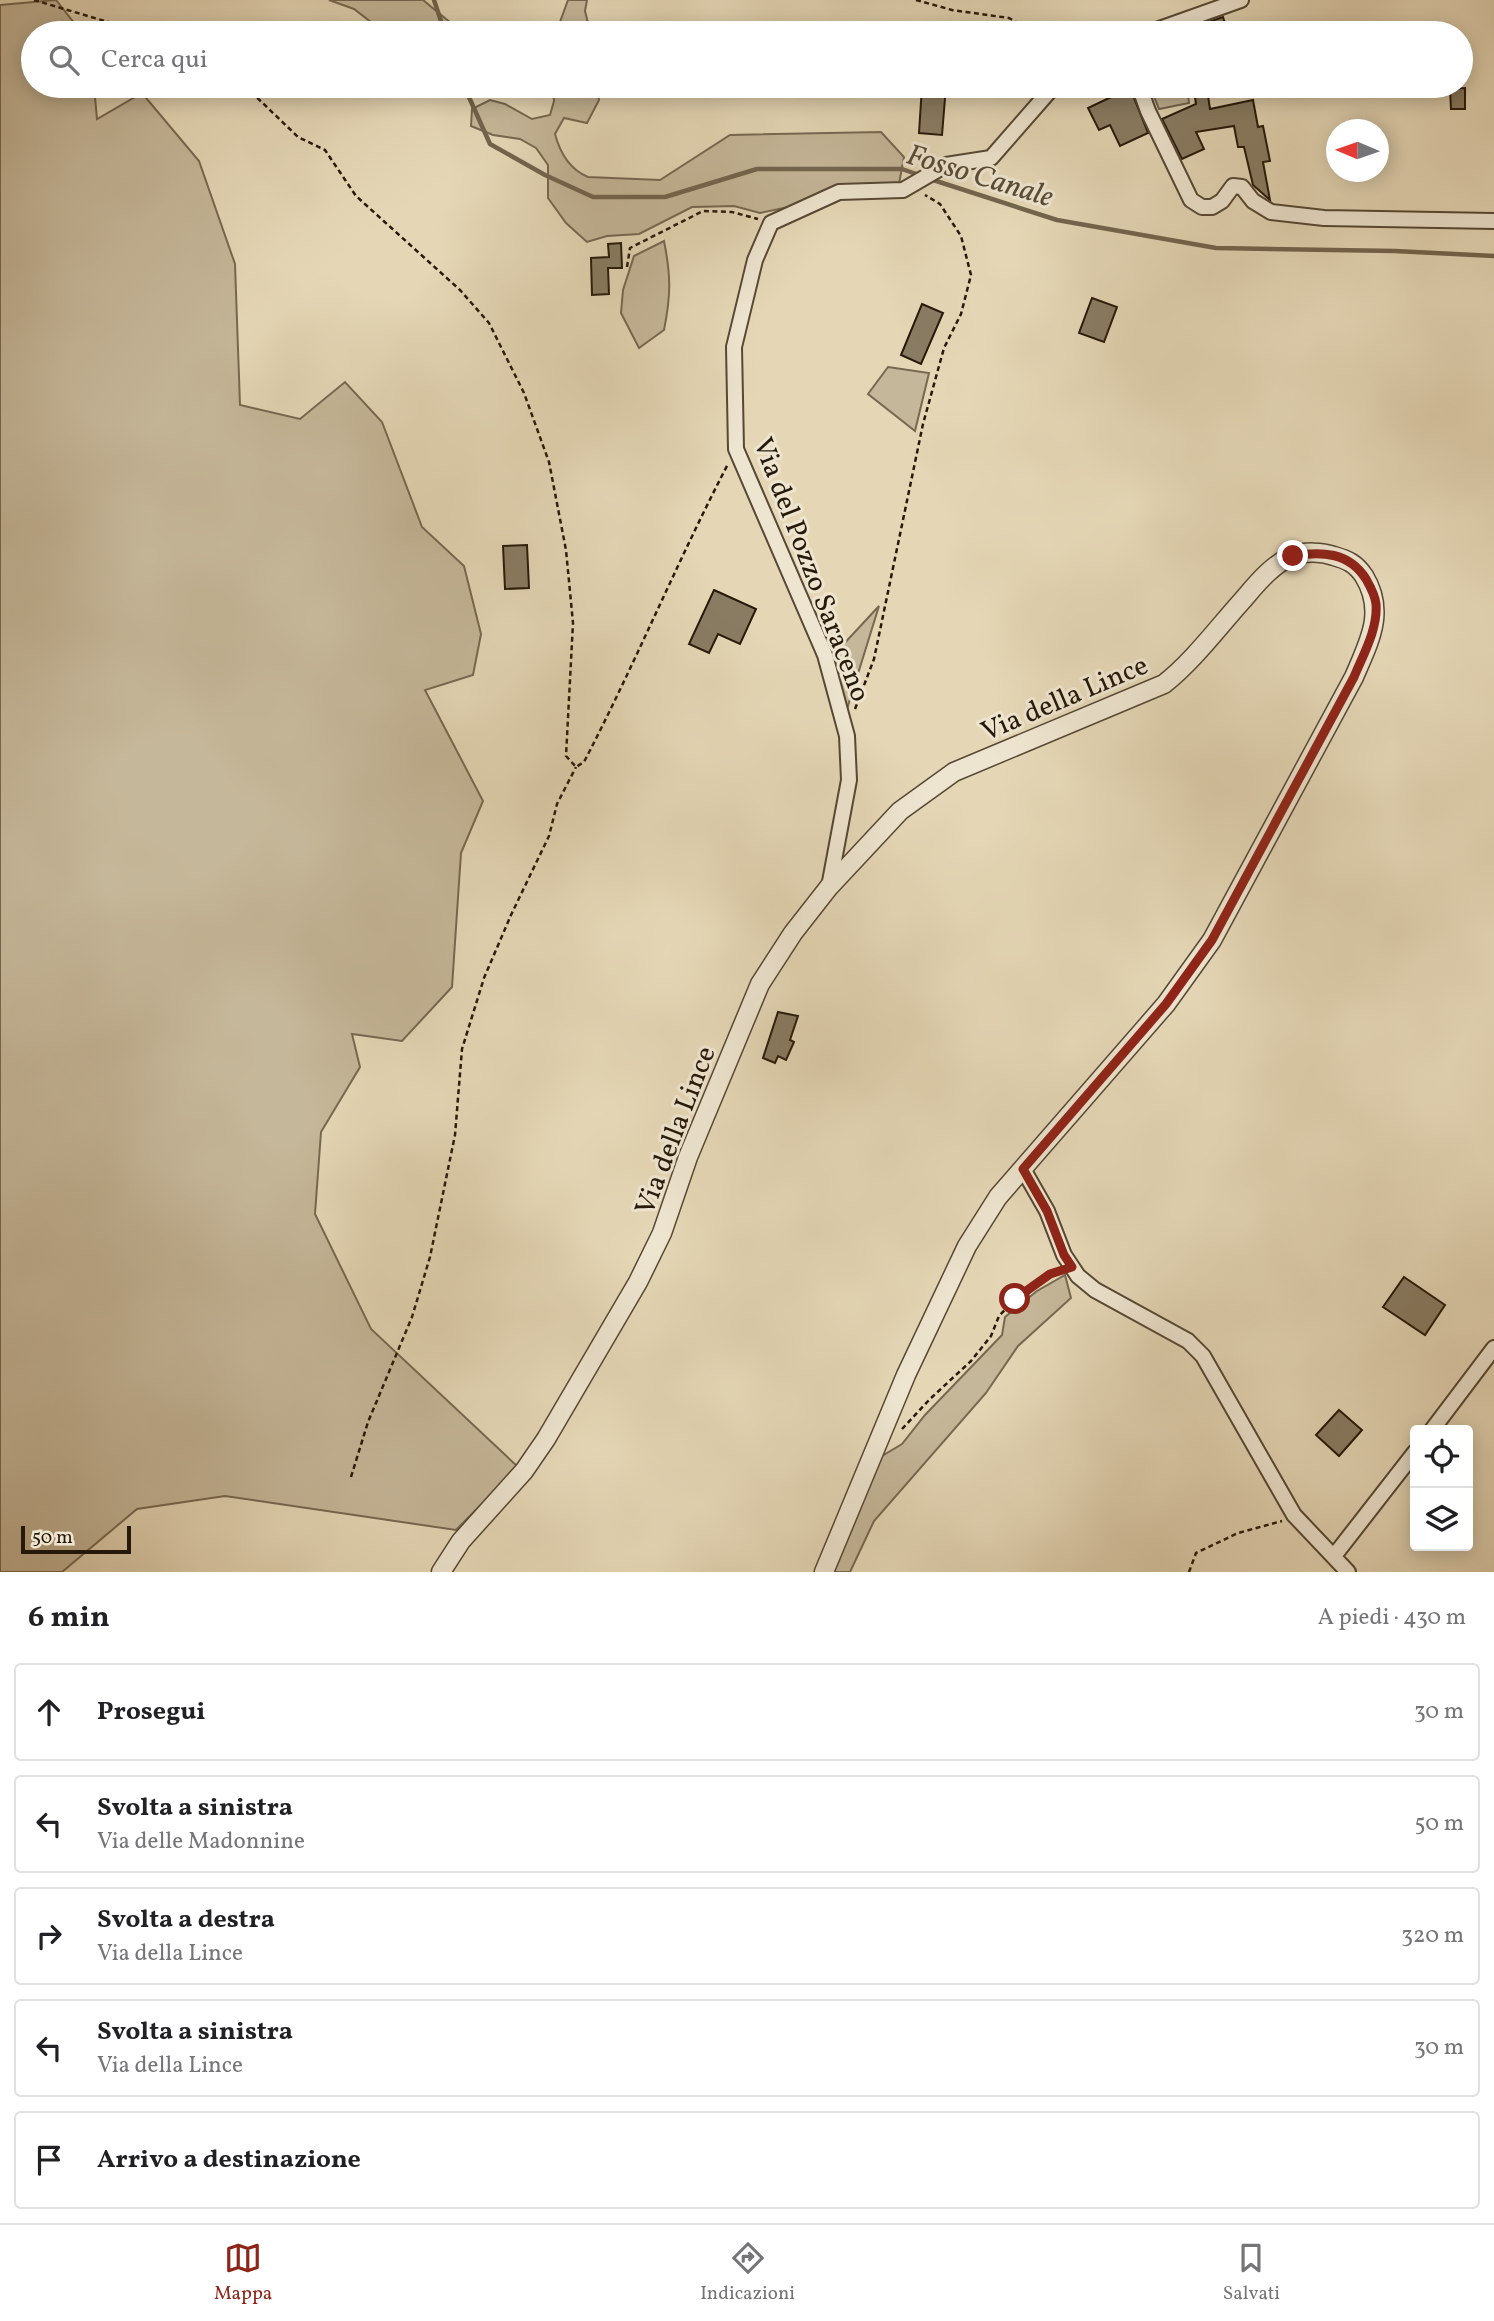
<!DOCTYPE html>
<html lang="it">
<meta charset="utf-8">
<style>
:root{--surface:#fff;--page:#f6f6f6;--text:#202124;--muted:#757577;--line:#e0e0e0;--accent:#8f2418}
body{margin:0;font-family:Vollkorn,serif;background:var(--page);color:var(--text)}
.controls{position:absolute;right:21px;bottom:21px;display:grid;overflow:hidden;border-radius:7px;box-shadow:0 4px 18px #0003}
.controls button{width:63px;height:63px;display:grid;place-items:center;padding:0;border:0;border-bottom:2px solid var(--line);background:var(--surface);color:var(--text);font:35px sans-serif}
.compass{position:absolute;left:1326px;top:119px;width:63px;height:63px;border-radius:50%;background:var(--surface);box-shadow:0 4px 18px #0003;rotate:272deg}
.scale{position:absolute;left:21px;bottom:18px;width:110px;box-sizing:border-box;padding-left:7px;border:4px solid #261909;border-top:0;font-size:19px;line-height:24px;white-space:nowrap;color:#261909;-webkit-text-stroke:5px #eee5d0;paint-order:stroke}
.stop{position:absolute;width:21px;height:21px;margin:-16px;border:5px solid #8f2418;border-radius:50%;background:#fff}
.stop.end{background:#8f2418;border-color:#fff;box-shadow:0 2px 7px #0008}
.list{margin:0;padding:0;list-style:none}
h2{display:flex;justify-content:space-between;align-items:center;height:91px;margin:0;padding:0 28px;font-size:30px}
h2 small{font-size:23px;font-weight:400;color:var(--muted)}
.list li{display:grid;grid-template-columns:46px 1fr auto;gap:21px;align-items:center;box-sizing:border-box;height:98px;margin:0 14px 14px;padding:0 14px;border:2px solid var(--line);border-radius:7px}
.list b{display:block;font-size:26px;white-space:nowrap}
.list p{margin:0;font-size:23px;white-space:nowrap;color:var(--muted)}
.list em{font-size:23px;font-style:normal;color:var(--muted)}
.icon{flex:none;width:38px;height:38px;fill:none;stroke:currentColor;stroke-width:2;stroke-linecap:round;stroke-linejoin:round}
.map{position:relative;flex:none;width:1494px;height:1572px;overflow:hidden}
.search{position:absolute;background:var(--surface);box-shadow:0 4px 18px #0003;left:21px;right:21px;top:21px;height:77px;display:flex;align-items:center;gap:18px;box-sizing:border-box;padding:0 24px;border-radius:38px;color:var(--muted);font-size:26px}
.sheet{height:651px;background:var(--surface)}
nav{display:flex;justify-content:space-around;align-items:center;box-sizing:border-box;height:98px;border-top:2px solid var(--line);background:var(--surface);font-size:19px;color:var(--muted)}
nav a{display:grid;justify-items:center;gap:4px}
nav .on{color:var(--accent)}
.map>svg:first-child{display:block}
.green{fill:#c5b799;stroke:#766851;stroke-width:2}
.lines{fill:none;stroke-linecap:round;stroke-linejoin:round}
.stream{stroke:#72644d;stroke-width:4.5}
.building{fill:#897c63;stroke:#261909;stroke-width:2}
.minor-casing{stroke:#564834;stroke-width:18}
.tertiary-casing{stroke:#564834;stroke-width:21}
.path{stroke:#261909;stroke-width:2.5;stroke-dasharray:5 3.5;stroke-linecap:butt}
.minor{stroke:#eee5d0;stroke-width:14}
.tertiary{stroke:#eee5d0;stroke-width:18}
.route{stroke:#8f2418;stroke-width:9}
.labels{text-anchor:middle;stroke-width:6;stroke-linejoin:round;paint-order:stroke}
.street-label{font-size:28px;fill:#261909;stroke:#eee5d0}
.water-label{font-size:30px;font-style:italic;fill:#584b37;stroke:#eee5d0}
</style>
<div class="map">
<svg width="1494" height="1572" viewBox="0 0 1494 1572">
<rect width="100%" height="100%" fill="#e5d7b6"/>
<filter id="stains"><feTurbulence type="fractalNoise" baseFrequency=".00286" numOctaves="4"/><feColorMatrix values="0 0 0 0 .2 0 0 0 0 .09 0 0 0 0 .02 0 0 0 .5 -.17"/></filter>
<radialGradient id="worn" r=".72"><stop offset=".6" stop-color="#630" stop-opacity="0"/><stop offset="1" stop-color="#630" stop-opacity=".3"/></radialGradient>
<!-- green -->
<path class="green" d="M56,0L82,33H33V86H94L97,119L142,93L199,161L235,264L240,405L300,419L345,382L382,422L422,527L464,566L481,634L473,675L425,690L483,801L461,853L452,987L402,1041L352,1034L360,1067L321,1132L315,1214L371,1329L518,1467L456,1530L225,1496L137,1509L62,1572H0V5Z
M329,0H423L463,33H385L354,9Z
M568,0H587L585,11L589,27L602,33H556Z
M553,86H597L599,100L587,123L564,118L555,134C560,153 569,169 588,177L660,180L730,135L881,132L904,157L899,184L760,213L734,206L692,207L639,234L607,236L587,242L566,223L548,198V165L536,148L520,139L493,135L471,126L472,109L490,100L505,104L532,119L550,115L554,101Z
M1150,86H1187L1189,103L1159,109Z
M664,241C671,276 671,295 664,330L639,348L621,313L623,290L634,256Z
M888,367L929,373L915,431L868,394Z
M879,606L847,709L823,630L840,648Z
M1065,1275L1071,1298L1018,1346L986,1393L874,1521L850,1572H831L877,1459L902,1444L925,1415L1002,1335L1005,1317L1037,1291Z"/>
<g class="lines">
<!-- stream -->
<path class="stream" d="M434,0L445,33
M464,86L490,144L545,175L593,197H665L757,169H902L922,176
M930,179L1057,220L1216,248L1395,251L1494,256"/>
</g>
<!-- building -->
<path class="building" d="M1223,17L1228,33H1176Z
M922,86H946L942,135L919,133Z
M1130,88L1148,133L1120,146L1110,125L1099,130L1088,108Z
M1465,88V109H1451L1450,89Z
M1207,89L1210,109L1253,100L1258,127L1263,126L1270,161L1263,162L1270,200L1253,185L1244,147H1238L1234,126L1196,132L1204,149L1182,159L1162,119L1196,104L1194,91Z
M621,243L622,268H608L609,294L592,295L591,258L609,257L608,244Z
M1092,298L1117,307L1104,342L1079,333Z
M922,304L943,313L921,364L901,355Z
M527,545L529,588L505,589L503,546Z
M714,590L756,609L740,644L718,634L709,653L689,644Z
M778,1012L798,1016L790,1040L794,1042L786,1060L778,1056L775,1063L763,1058Z
M1404,1277L1445,1305L1425,1335L1383,1307Z
M1339,1410L1362,1430L1339,1456L1316,1435Z"/>
<g class="lines">
<defs>
<path id="minor" d="M1148,33L1241,0
M1139,86L1148,111L1191,200L1202,207H1212L1222,201L1233,186L1242,187L1253,201L1271,212L1324,218L1494,221
M829,887L849,780L847,736L825,655L736,449L734,347L755,260L771,223L839,192L903,190L946,165L991,158L1054,86
M1023,1169L1047,1211L1064,1255L1078,1276L1095,1290L1188,1341L1203,1356L1294,1515L1348,1572
M1432,1430L1494,1348
M1334,1556L1415,1452"/>
<path id="tertiary" d="M441,1572L461,1541L524,1471L546,1439L638,1282L662,1233L688,1157L760,984L793,933L829,887L900,811L954,772L1164,684C1193,661 1216,630 1241,602C1255,586 1271,565 1292,556C1305,551 1322,552 1334,556C1348,560 1356,564 1364,576C1386,612 1369,642 1354,677L1212,940L1166,1004L998,1197L967,1246L906,1375L824,1572"/>
</defs>
<!-- minor casing -->
<use href="#minor" class="minor-casing"/>
<!-- tertiary casing -->
<use href="#tertiary" class="tertiary-casing"/>
<!-- path -->
<path class="path" d="M34,0L145,33
M916,0L952,10L1009,18L1035,33
M245,86L298,137L325,150L356,196L460,290L489,323L524,393L549,462L566,550L573,623L566,756L576,767L584,762C635,664 677,562 728,464
M627,267L630,248L703,211L732,212L758,219
M855,709L874,659L923,424L944,348L961,314L971,275L961,236L940,204L925,195
M902,1429L930,1399L971,1361L991,1336L999,1316L1015,1299L1050,1274L1057,1272
M351,1477L368,1422L412,1317L430,1257L455,1135L462,1049L484,978L511,915L549,836L557,804L576,767
M1189,1572L1196,1553L1238,1533L1282,1521"/>
<!-- minor -->
<use href="#minor" class="minor"/>
<!-- tertiary -->
<use href="#tertiary" class="tertiary"/>
</g>
<g class="lines">
<!-- route -->
<path class="route" d="M1015,1299L1050,1274L1072,1267L1064,1255L1047,1211L1023,1169L1166,1004L1212,940L1354,677C1363,655 1378,629 1376,604C1375,595 1370,586 1366,579C1349,552 1321,551 1293,556"/>
</g>
<g class="labels">
<!-- street labels -->
<g class="street-label">
<text transform="translate(813 569) rotate(69)" y="10">Via del Pozzo Saraceno</text>
<text transform="translate(1064 697) rotate(-23)" y="10">Via della Lince</text>
<text transform="translate(674 1130) rotate(-69)" y="10">Via della Lince</text>
</g>
<!-- water labels -->
<g class="water-label">
<text transform="translate(980 175) rotate(17)" y="10">Fosso Canale</text>
</g>
</g>
<rect width="100%" height="100%" filter="url(#stains)"/>
<rect width="100%" height="100%" fill="url(#worn)"/>
</svg>
<div class="controls">
<button><svg class="icon" aria-label="locate" viewBox="0 0 24 24"><circle cx="12" cy="12" r="6"/><path d="M12 2v4M12 18v4M2 12h4M18 12h4"/></svg></button>
<button><svg class="icon" aria-label="layers" viewBox="0 0 24 24"><path d="M12 4l9 5-9 5-9-5zM3 14l9 5 9-5"/></svg></button>
</div>
<svg class="compass" viewBox="-18 -18 36 36"><path d="M0-13l5 13h-10z" fill="#e53935"/><path d="M0 13l5-13h-10z" fill="#757577"/></svg>
<div class="scale">50 m</div>
<div class="stop" style="left:1015px;top:1299px"></div>
<div class="stop end" style="left:1293px;top:556px"></div>
<div class="search"><svg class="icon" aria-label="search" viewBox="0 0 24 24"><circle cx="10" cy="10" r="6"/><path d="M15 15l6 6"/></svg>Cerca qui</div>
</div>
<section class="sheet">
<h2>6 min<small>A piedi · 430 m</small></h2>
<ul class="list">
<li><svg class="icon" aria-label="ahead" viewBox="0 0 24 24"><path d="M12 20V5M6 11l6-6 6 6"/></svg><div><b>Prosegui</b></div><em>30 m</em></li>
<li><svg class="icon" aria-label="left" viewBox="0 0 24 24"><path d="M17 20v-9H6M10 6l-5 5 5 5"/></svg><div><b>Svolta a sinistra</b><p>Via delle Madonnine</p></div><em>50 m</em></li>
<li><svg class="icon" aria-label="right" viewBox="0 0 24 24"><path d="M7 20v-9h11M14 6l5 5-5 5"/></svg><div><b>Svolta a destra</b><p>Via della Lince</p></div><em>320 m</em></li>
<li><svg class="icon" aria-label="left" viewBox="0 0 24 24"><path d="M17 20v-9H6M10 6l-5 5 5 5"/></svg><div><b>Svolta a sinistra</b><p>Via della Lince</p></div><em>30 m</em></li>
<li><svg class="icon" aria-label="arrive" viewBox="0 0 24 24"><path d="M6 21V4h12l-3 4 3 4H6"/></svg><div><b>Arrivo a destinazione</b></div></li>
</ul>
</section>
<nav>
<a class="on"><svg class="icon" aria-label="map" viewBox="0 0 24 24"><path d="M3 6l6-2 6 2 6-2v14l-6 2-6-2-6 2zM9 4v14M15 6v14"/></svg>Mappa</a>
<a><svg class="icon" aria-label="directions" viewBox="0 0 24 24"><path d="M12 3l9 9-9 9-9-9zM9 14v-3h6M13 9l2 2-2 2"/></svg>Indicazioni</a>
<a><svg class="icon" aria-label="saved" viewBox="0 0 24 24"><path d="M7 4h10v16l-5-4-5 4z"/></svg>Salvati</a>
</nav>
